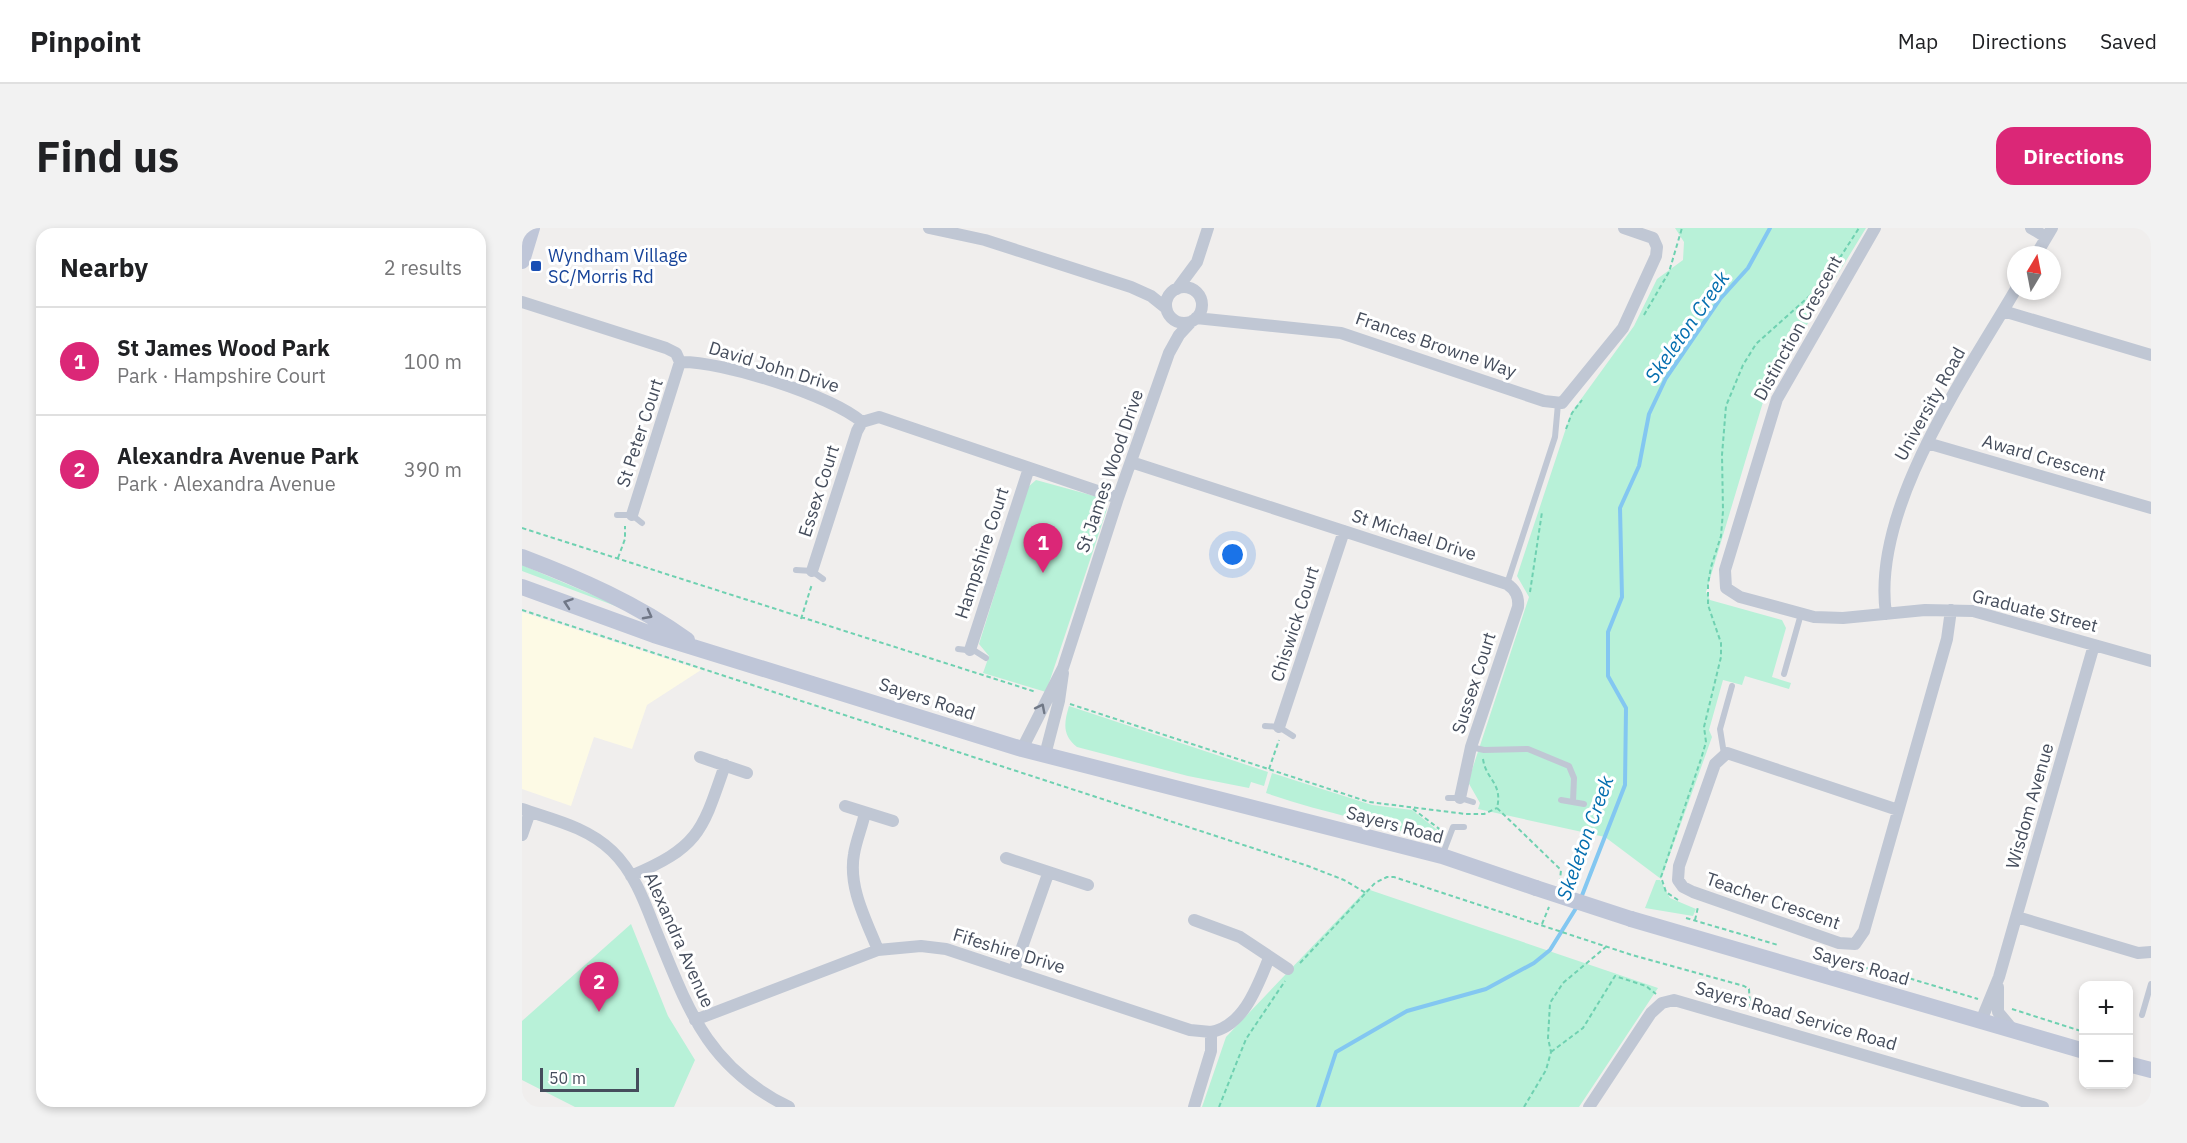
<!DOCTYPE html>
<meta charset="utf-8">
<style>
:root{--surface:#fff;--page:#f2f2f2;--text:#202124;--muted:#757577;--line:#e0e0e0;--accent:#db2777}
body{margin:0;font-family:"IBM Plex Sans",sans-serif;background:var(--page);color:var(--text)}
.controls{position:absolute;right:18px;bottom:18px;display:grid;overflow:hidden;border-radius:12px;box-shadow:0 3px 9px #0003}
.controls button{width:54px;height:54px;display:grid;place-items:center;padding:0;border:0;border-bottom:2px solid var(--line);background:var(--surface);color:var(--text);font:30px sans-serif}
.compass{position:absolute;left:1485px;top:18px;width:54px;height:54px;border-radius:50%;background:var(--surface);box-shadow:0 3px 9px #0003;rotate:10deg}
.scale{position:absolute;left:18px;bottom:15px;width:99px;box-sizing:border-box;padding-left:6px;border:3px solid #454d5c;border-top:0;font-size:16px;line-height:21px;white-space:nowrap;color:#454d5c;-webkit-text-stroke:4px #fff;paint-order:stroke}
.you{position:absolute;left:711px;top:327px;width:21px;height:21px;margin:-15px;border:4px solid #fff;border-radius:50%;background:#1a73e8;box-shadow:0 0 0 9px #1a73e833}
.badge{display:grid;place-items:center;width:39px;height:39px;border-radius:50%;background:var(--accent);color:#fff;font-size:20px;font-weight:700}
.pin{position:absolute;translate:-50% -50px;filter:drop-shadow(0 2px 3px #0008)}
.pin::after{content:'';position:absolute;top:32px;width:21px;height:18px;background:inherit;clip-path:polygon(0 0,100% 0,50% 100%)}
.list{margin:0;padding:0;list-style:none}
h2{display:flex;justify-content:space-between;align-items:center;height:78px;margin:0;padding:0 24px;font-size:26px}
h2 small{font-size:20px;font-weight:400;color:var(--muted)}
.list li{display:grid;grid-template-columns:39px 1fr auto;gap:18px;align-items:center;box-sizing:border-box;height:108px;padding:0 24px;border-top:2px solid var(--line)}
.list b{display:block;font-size:22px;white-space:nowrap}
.list p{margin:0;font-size:20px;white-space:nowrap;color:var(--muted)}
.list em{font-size:20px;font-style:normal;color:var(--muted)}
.map{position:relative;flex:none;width:1629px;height:879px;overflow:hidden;border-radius:18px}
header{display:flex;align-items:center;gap:36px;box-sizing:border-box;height:84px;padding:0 30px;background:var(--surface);border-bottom:2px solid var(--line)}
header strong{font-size:28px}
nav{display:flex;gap:33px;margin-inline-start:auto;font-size:21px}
.intro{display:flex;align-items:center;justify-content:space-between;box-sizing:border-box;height:144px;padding:0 36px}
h1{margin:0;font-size:42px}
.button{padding:15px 27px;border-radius:18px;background:var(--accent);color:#fff;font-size:21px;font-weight:700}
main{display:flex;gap:36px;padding:0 36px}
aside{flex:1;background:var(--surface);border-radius:18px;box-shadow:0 3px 9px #0003}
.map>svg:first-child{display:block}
.commercial{fill:#fdfae5}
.green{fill:#b8f1d8}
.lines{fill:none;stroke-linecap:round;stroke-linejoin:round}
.stream{stroke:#83c7f1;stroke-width:4}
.path{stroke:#6fd1b1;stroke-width:2;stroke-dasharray:4.5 3;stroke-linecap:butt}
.lane{stroke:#c0c7d4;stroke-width:6}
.street{stroke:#c0c7d4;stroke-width:12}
.secondary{stroke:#bfc6d8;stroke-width:16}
.secondary-bridge{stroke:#bfc6d8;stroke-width:16}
.oneway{stroke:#707787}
.oneway2{stroke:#707886}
.transit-dot{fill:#1a4fb4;stroke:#fff;stroke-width:2}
.labels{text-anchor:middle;stroke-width:6;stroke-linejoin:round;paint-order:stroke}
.transit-label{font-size:18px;fill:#164399;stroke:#fff;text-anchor:start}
.street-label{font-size:18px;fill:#454d5c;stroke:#fff}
.water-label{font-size:20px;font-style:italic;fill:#046eaf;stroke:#fff}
</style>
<header>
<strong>Pinpoint</strong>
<nav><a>Map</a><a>Directions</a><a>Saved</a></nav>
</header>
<div class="intro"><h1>Find us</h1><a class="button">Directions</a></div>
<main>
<aside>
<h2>Nearby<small>2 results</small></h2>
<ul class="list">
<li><span class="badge">1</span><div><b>St James Wood Park</b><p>Park · Hampshire Court</p></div><em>100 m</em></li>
<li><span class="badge">2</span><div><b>Alexandra Avenue Park</b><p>Park · Alexandra Avenue</p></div><em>390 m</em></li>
</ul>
</aside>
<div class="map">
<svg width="1629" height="879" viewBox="0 0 1629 879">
<rect width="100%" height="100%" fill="#f0eeed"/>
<!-- commercial -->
<path class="commercial" d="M0,384L179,442L125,477L110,521L72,509L49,578L0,561Z"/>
<!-- green -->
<path class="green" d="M1153,0H1344L1244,164L1184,364L1188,372L1260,392L1264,400L1250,449L1269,455L1267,461L1223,448L1220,457L1201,452L1187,502L1190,509L1139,651L1083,609L956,581L958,575L946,554L1007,369L995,348L1049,185L1112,98L1135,51L1161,32L1162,14Z
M514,252L576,269L581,271L585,281L524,464L461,445L467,428L457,416L506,259Z
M0,337L123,389L0,343Z
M547,478L746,544L742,558L729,554L727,560L666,548L555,519C540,507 542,495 547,478Z
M750,545L850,577L890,582L923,608L917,615C860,595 801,585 744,565Z
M1134,652H1138L1148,670L1174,681L1171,688L1123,680Z
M845,661L1136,760L1057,879H680L704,809Z
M109,696L146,788L173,832L152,879H53L0,852V793Z"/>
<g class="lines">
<!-- stream -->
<path class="stream" d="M1059,670L1103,557L1104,480L1086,448V404L1100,369L1098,280L1117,238L1127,186L1144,150L1198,71L1226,40L1248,0
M796,879L814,824L885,783L964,761L1012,735L1028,722L1056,677"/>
<!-- path -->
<path class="path" d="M1122,87L1147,44L1160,0
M1044,201L1050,185L1060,172
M0,300L514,464
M96,330L103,311V298
M1008,364L1020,284
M0,382L786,638L822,652L844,665
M279,391L290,356
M548,476L847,574L944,586H962L975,580
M961,531C964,552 981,555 975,580
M747,541L757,512
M975,580L1039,642L1038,652
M891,581L920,603
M1156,672L1144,664L1139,649L1179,531L1184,514L1182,499L1199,429V415L1186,377V356L1189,339L1199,308L1201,283L1200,227L1204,178L1221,137L1234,116L1301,56L1337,0
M1164,690L1256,717
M1173,692L1176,679
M1020,696L1027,679
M778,735L853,655L865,649H872L1110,727L1222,758L1227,761L1228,781
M1322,737L1363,743L1456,771
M1490,781L1562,804
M1606,803L1611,789
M1029,824L1061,800L1093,748L1124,758L1134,766
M697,879L724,811L763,753
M1002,879L1024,842L1029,824L1026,810L1028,775L1041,755L1085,718"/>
<!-- lane -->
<path class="lane" d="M95,287H110L120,295
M274,342L290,343L301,351
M985,356L1033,209L1036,176
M436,421L453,423L464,430
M1262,446L1279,386
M743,498L757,499L771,508
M949,519L962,522L1006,521L1047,538L1052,550L1051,573
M1202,526L1198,501L1210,458
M926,570H938L951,574
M1039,572L1062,576
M920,628L931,599H942
M1620,787L1629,756"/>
<!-- street -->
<path class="street" d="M407,0L463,12L609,59L629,68L644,80
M1353,0L1255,171L1203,342L1204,360L1218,369L1292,389L1321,390L1403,382L1451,383L1629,433
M1509,0L1524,9
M1514,27L1530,0
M644 77a18 18 0 1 1 36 0a18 18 0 1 1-36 0Z
M655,61L675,34L686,0
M0,74L144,120L154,125L158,134C200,133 308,167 340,194L357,189L596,270
M1481,83L1629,127
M674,90L819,105L1022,173L1040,175L1101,100L1134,28L1135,19L1131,10L1102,0
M1405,215L1629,280
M609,234L985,356C994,362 997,369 996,379L949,519L938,570
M110,287L158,134
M290,343L335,203L340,194
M1364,386C1349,281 1442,150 1494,61
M448,422L507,240
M757,499L822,303
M500,521L541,440L596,270L647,125L657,107L670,93
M523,527L537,473L541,445
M178,529L225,545
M323,578L371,593
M0,581C32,592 65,599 90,623C111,643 122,672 132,698C165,778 183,838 267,879
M1376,582L1205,525L1193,536L1157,638L1156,652L1161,659L1171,664L1317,715L1333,716L1342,703L1425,411L1429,382
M343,585C340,599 334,613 332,626C326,659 344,692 356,722
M0,607L8,584
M484,630L566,657
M109,648C177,619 180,604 203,537
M1495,689L1616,725L1629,724
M672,692L718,709L766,741
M492,742L526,646
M1476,759V784L1491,802
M173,792L356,722L399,718L424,721L668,802L689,804
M1459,793L1477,749L1572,417
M672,879L689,823V804C722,798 736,757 747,730
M1067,879L1129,785L1140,775L1152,772L1521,879"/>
<!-- secondary -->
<path class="secondary" d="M0,33L10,0
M0,329C58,351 115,376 165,412
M0,359L132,407L500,521L920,628L1014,660
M1109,691L1562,823
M1606,836L1629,842"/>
<!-- secondary-bridge -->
<path class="secondary-bridge" d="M1014,660L1109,691"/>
</g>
<!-- one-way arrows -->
<defs><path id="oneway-chevron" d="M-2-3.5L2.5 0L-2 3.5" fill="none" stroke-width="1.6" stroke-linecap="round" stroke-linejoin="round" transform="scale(1.5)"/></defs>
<g class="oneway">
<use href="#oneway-chevron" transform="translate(46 375) rotate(-161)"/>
<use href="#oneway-chevron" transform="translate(126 387) rotate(28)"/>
</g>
<use class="oneway2" href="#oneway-chevron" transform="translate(519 480) rotate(-63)"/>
<!-- markers -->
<rect class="transit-dot" x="8" y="32" width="12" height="12" rx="3"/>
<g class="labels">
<!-- transit labels -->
<g class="transit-label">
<text x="26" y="34">Wyndham Village<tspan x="26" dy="21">SC/Morris Rd</tspan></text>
</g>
<!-- street labels -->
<g class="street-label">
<text transform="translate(1276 100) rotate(-61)" y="6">Distinction Crescent</text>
<text transform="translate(914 117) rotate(19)" y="6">Frances Browne Way</text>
<text transform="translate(252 139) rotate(17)" y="6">David John Drive</text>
<text transform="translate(1408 176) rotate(-61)" y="6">University Road</text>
<text transform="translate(118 205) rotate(-72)" y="6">St Peter Court</text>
<text transform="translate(1522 230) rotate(16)" y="6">Award Crescent</text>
<text transform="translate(588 243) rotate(-71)" y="6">St James Wood Drive</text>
<text transform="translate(297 263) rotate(-72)" y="6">Essex Court</text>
<text transform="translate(892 307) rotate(18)" y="6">St Michael Drive</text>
<text transform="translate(460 325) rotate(-72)" y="6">Hampshire Court</text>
<text transform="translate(1513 383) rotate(14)" y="6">Graduate Street</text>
<text transform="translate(773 396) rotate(-72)" y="6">Chiswick Court</text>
<text transform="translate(952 455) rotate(-72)" y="6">Sussex Court</text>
<text transform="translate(405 471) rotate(18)" y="6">Sayers Road</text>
<text transform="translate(1508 578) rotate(-74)" y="6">Wisdom Avenue</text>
<text transform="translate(873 597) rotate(15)" y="6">Sayers Road</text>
<text transform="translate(1251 673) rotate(19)" y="6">Teacher Crescent</text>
<text transform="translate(157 712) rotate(66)" y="6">Alexandra Avenue</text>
<text transform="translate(487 723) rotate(17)" y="6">Fifeshire Drive</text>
<text transform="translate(1339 738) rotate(16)" y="6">Sayers Road</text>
<text transform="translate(1274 788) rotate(16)" y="6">Sayers Road Service Road</text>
</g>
<!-- water labels -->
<g class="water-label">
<text transform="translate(1165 99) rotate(-55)" y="7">Skeleton Creek</text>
<text transform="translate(1063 610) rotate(-70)" y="7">Skeleton Creek</text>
</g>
</g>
</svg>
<div class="controls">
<button>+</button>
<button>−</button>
</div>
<svg class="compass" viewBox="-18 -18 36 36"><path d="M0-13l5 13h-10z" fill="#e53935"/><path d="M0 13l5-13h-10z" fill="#757577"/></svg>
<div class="scale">50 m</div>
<div class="you"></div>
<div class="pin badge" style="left:521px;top:345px">1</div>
<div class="pin badge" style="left:77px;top:784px">2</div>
</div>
</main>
